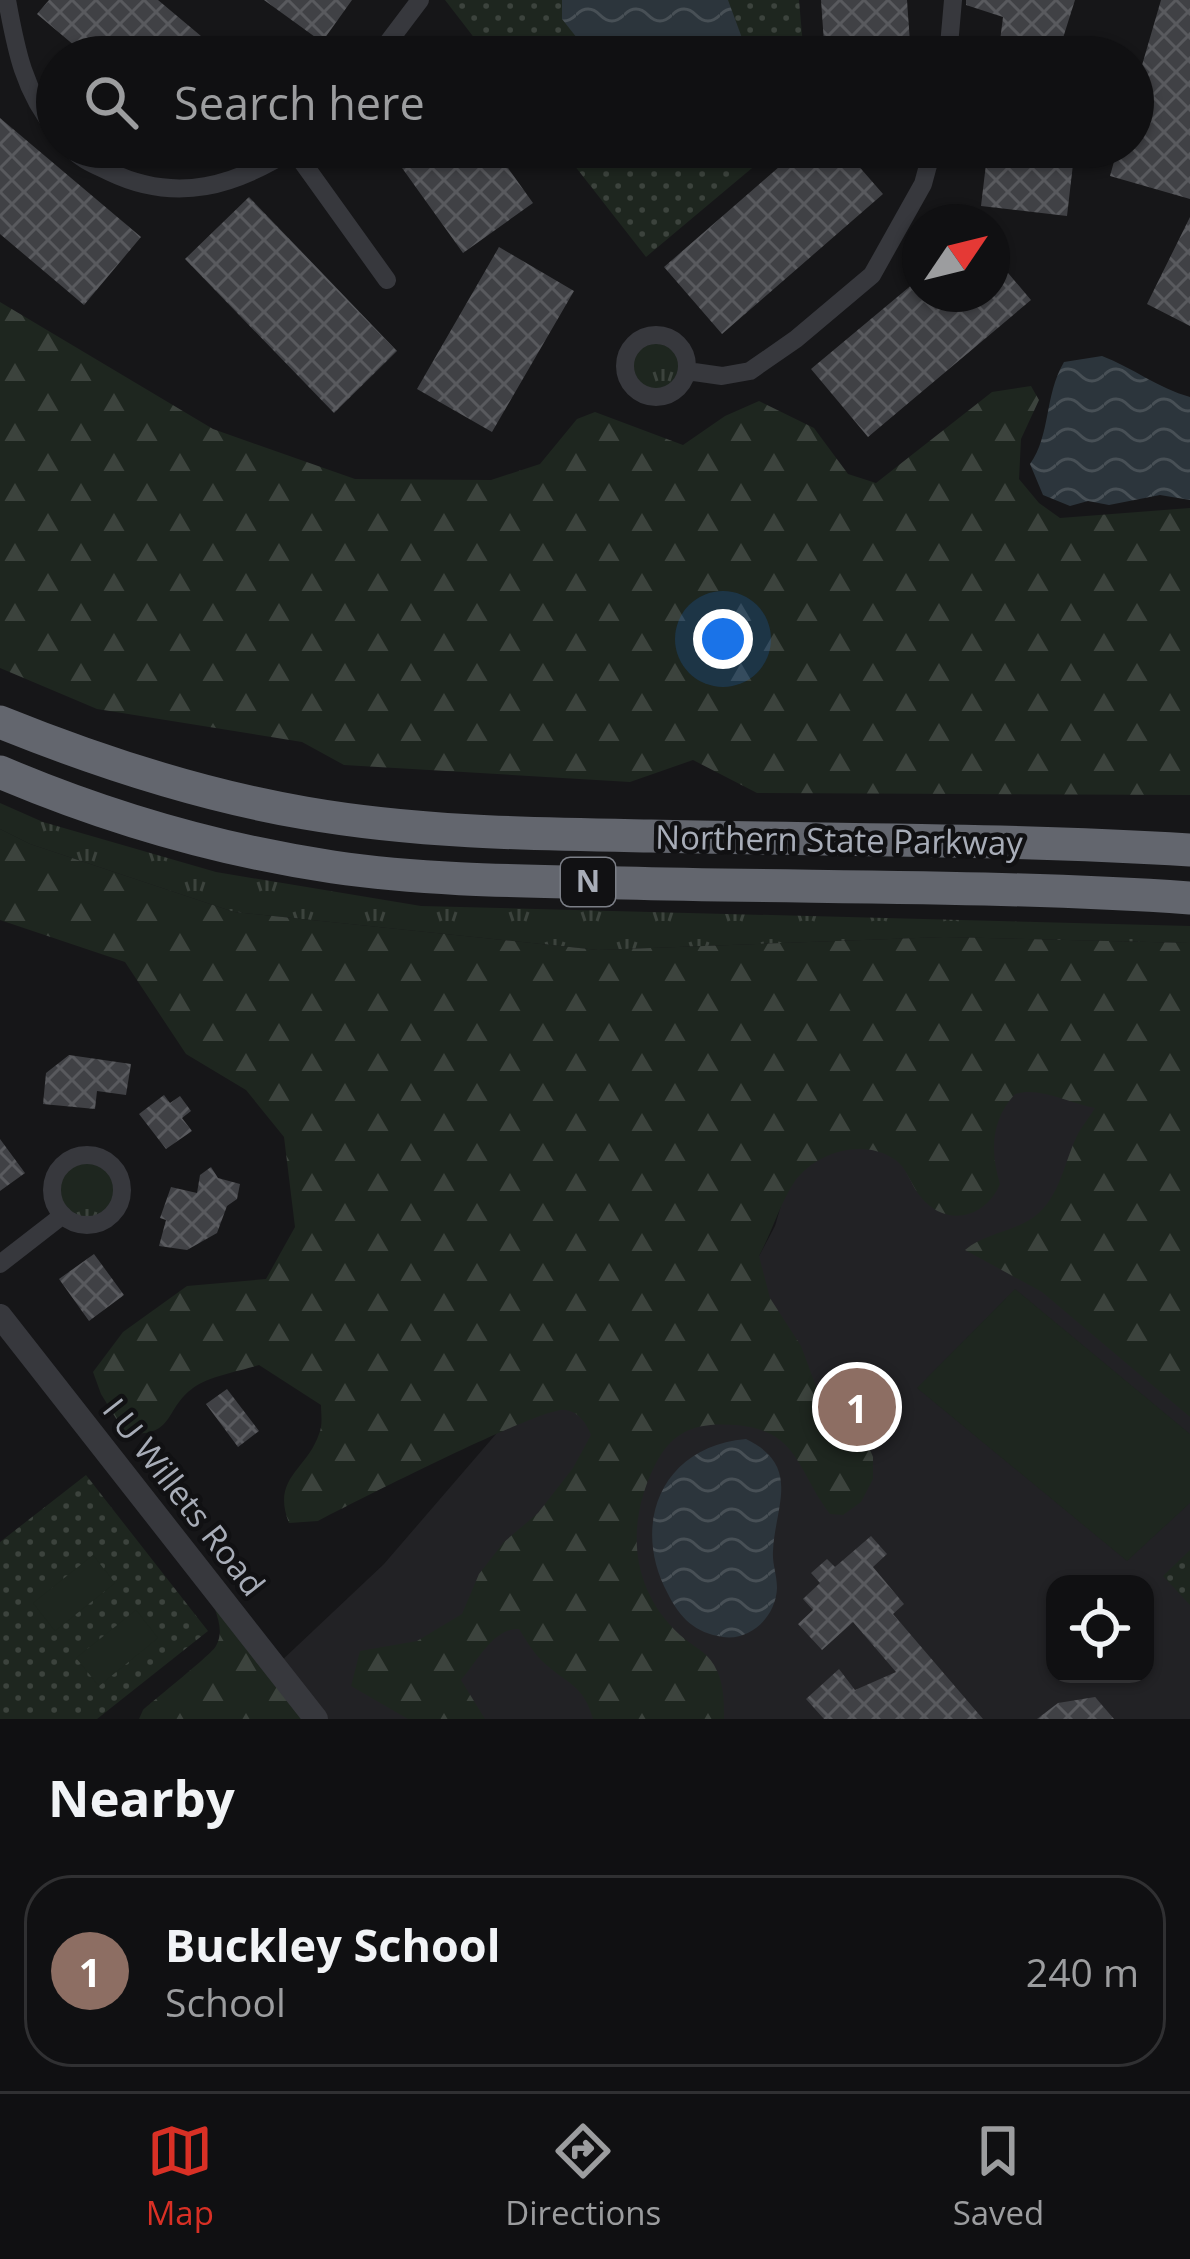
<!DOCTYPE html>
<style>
:root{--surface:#101012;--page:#19191b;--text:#f1f3f6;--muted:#9c9d9f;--line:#303032;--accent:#d93025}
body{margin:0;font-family:"Open Sans",sans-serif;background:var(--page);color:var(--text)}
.controls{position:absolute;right:36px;bottom:36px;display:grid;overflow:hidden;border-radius:24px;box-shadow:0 3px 9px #0004}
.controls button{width:108px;height:108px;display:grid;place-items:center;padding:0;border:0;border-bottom:3px solid var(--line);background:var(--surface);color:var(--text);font:60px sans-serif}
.compass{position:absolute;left:902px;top:204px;width:108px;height:108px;border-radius:50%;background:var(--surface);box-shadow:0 3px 9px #0004;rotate:55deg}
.you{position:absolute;left:723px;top:639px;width:42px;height:42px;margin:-30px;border:9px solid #fff;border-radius:50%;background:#1a73e8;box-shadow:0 0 0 18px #1a73e833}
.badge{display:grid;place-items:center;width:78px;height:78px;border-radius:50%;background:var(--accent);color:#fff;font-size:39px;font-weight:700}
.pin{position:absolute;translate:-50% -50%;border:6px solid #fff;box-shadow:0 3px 12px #0006}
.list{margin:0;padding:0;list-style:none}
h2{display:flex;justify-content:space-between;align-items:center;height:156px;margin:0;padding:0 48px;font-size:51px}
h2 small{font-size:39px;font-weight:400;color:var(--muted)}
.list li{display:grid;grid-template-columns:78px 1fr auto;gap:36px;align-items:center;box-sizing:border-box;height:192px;margin:0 24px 24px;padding:0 24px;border:3px solid var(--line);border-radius:48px}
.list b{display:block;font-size:45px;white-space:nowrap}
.list p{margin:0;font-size:39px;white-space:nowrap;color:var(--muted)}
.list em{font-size:39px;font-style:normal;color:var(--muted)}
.icon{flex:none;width:66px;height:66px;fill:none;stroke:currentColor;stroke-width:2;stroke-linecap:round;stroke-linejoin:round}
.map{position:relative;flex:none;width:1190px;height:1719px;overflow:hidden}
.search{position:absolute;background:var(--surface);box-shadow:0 3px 9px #0004;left:36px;right:36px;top:36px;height:132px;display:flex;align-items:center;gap:30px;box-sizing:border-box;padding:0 42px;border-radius:66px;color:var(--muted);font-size:45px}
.sheet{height:372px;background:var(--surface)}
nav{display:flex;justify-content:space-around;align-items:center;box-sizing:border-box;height:168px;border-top:3px solid var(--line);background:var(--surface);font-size:33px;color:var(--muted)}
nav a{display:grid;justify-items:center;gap:6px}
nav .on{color:var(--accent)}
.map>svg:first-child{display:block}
.built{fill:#222225;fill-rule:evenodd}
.grass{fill:url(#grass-tufts)}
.forest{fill:url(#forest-firs)}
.park{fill:url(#park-dots)}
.pitch{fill:#1e261f}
.water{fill:url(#water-waves)}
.building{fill:url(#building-cross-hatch)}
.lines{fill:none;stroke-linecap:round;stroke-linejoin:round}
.minor{stroke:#37383d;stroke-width:18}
.tertiary{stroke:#37383d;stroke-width:24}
.motorway{stroke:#63666e;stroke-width:33}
.labels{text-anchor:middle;stroke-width:9;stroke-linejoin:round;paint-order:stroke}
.shield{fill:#111113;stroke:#7b7e86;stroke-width:3}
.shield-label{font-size:30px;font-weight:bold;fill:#a8adb8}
.street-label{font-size:33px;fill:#a8adb8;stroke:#111113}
</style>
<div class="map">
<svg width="1190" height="1719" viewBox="0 0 1190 1719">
<defs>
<pattern id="grass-tufts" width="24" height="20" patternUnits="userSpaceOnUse" patternTransform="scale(3)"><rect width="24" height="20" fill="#1e261f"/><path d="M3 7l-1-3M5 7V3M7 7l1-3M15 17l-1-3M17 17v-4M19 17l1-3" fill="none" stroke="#3c433d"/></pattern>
<pattern id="forest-firs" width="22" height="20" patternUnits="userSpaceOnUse" patternTransform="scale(3)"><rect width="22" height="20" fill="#1e261f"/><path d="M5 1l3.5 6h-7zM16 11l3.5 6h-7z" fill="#3c433d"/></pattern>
<pattern id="park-dots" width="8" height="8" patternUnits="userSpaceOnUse" patternTransform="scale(3)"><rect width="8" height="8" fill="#1e261f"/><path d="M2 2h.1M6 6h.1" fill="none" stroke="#3c433d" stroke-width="1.8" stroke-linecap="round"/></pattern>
<pattern id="water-waves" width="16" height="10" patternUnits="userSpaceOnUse" patternTransform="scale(3)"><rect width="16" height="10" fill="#2c353c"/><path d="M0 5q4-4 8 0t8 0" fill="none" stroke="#485056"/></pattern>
<pattern id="building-cross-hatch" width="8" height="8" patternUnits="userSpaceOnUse" patternTransform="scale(3)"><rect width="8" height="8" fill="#404145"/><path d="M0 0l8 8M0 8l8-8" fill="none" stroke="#595a5e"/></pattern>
</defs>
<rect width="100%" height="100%" fill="#161618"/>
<!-- built -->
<path class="built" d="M922,1074L1113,1075L1190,1255V1719H324L279,1663L384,1564L496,1434L552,1380L759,1256L775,1226L793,1164ZM1055,1584H1145V1674H1055Z"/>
<!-- grass -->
<path class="grass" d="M625 366a31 31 0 1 1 62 0a31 31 0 1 1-62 0Z
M0,803L43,822L216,872L421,906L1190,926V943L944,937L598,950L234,912L30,844L0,829Z
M52 1190a35 35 0 1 1 70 0a35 35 0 1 1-70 0Z"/>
<!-- forest -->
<path class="forest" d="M0,302L213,429L355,479L491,480L540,464L577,419L595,412L683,445L725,416L759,401L814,428L848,474L876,483L992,392L1031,386L1039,400L1021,439L1019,479L1039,503L1060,518L1190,508V795L757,793L693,760L630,782L344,765L302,742L97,709L0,668Z
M0,829L30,844L234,912L598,950L944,937L1190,943V1417L1042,1292L965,1250C985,1233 1013,1232 1034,1217C1061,1197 1064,1160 1079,1132C1084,1124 1090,1116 1095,1108C1069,1103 1039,1086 1015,1094C991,1120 990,1151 1000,1184C985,1219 945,1228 920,1196C911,1185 907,1167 894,1159C863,1138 816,1152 795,1181C780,1203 772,1232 759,1256L770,1298L801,1346L817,1389L836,1413L866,1440L873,1457V1479L861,1502L843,1515L830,1514C798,1473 799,1430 736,1425C696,1422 672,1430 654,1467C626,1525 630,1589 680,1635C692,1646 706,1651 714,1665C724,1682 724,1700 724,1719H593C583,1683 566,1684 542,1661C533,1652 526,1640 519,1629C493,1628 477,1662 461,1680L485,1719H408L351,1686L360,1651L417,1641L462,1614L479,1574L504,1542L538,1513L573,1468L591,1435C586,1423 579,1412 566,1410C544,1405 351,1504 318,1521L289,1523C271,1478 307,1470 319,1434C323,1425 321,1414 321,1405L259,1365C240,1371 209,1376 193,1388C163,1410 176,1438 125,1433L101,1394L93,1372L123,1332L187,1286L266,1279L295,1227L284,1137L246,1090L186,1054L125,962L0,920Z
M215,1609L307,1719H139L143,1710C155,1699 212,1654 216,1646C223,1633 219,1622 215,1609Z"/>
<!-- park -->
<path class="park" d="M445,0H799L804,57H489Z
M560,147H777L646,257Z
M86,1475L208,1631L97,1719H0V1542Z
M1190,1550V1605L1163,1576Z"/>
<!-- pitch -->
<path class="pitch" d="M1015,1289L1190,1434V1503L1127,1561L917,1388Z
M93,1555L115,1583L55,1631L33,1603Z
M136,1610L158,1638L99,1686L76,1658Z"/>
<!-- water -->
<path class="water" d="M562,0H728L749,57H592L562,19Z
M1102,356C1133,368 1158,388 1190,397V500L1160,495L1109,505L1088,501L1070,506L1043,495L1030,464C1051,435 1044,396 1064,362Z
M746,1439C802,1466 775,1506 773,1551C772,1563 777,1575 777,1588C776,1616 751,1641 723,1637C695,1633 680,1618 668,1594C630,1524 662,1446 746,1439Z"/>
<!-- building -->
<path class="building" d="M49,0H158L226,57H88L37,14Z
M264,0H352L322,42Z
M821,0H907L911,57H825Z
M966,0H1075L1057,57H998L1003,17L966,5Z
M1161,0H1190V199L1110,176L1118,147H1133V96Z
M0,118L141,237L84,305L0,234Z
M387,147H493L533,203L463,253Z
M802,147H842L883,194L722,334L664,267Z
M988,147H1075L1067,216L981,206Z
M249,197L397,351L334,413L185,259Z
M1190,217V326L1147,304Z
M499,247L574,291L492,432L417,389Z
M992,254L1031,300L868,437L811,369L920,278V294H992Z
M69,1055L131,1064L126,1095L97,1091L95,1109L43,1104L46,1073Z
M164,1095L170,1103L180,1096L191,1111L182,1118L192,1131L166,1149L139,1114Z
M0,1139L25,1173L0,1191Z
M211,1167L218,1178L240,1184L237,1199L227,1206L217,1233L187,1250L159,1246L166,1220L160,1218L171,1187L197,1193L200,1175Z
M94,1254L124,1295L89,1321L59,1279Z
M227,1389L259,1431L238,1447L206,1404Z
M871,1536L887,1554L873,1567L904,1604L893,1614L983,1719H824L806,1699L839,1669L855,1690L896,1672L853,1622L822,1650L798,1624L813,1610L803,1599L820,1583L811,1573L827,1559L835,1567Z
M1095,1697L1114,1719H1037L1058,1703Z"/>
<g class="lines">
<!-- minor -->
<path class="minor" d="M7,0C16,50 24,92 57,131
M377,57L420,0
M948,57L953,0
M70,147C81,160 95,165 110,172C177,204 236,186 296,147
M293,149L387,280
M625 366a31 31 0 1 1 62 0a31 31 0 1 1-62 0Z
M687,371L722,376L750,371L796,339L872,275L923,184L933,147
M52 1190a35 35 0 1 1 70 0a35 35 0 1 1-70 0Z
M0,1264L63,1215"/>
<!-- tertiary -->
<path class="tertiary" d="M0,1316L316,1719"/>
<!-- motorway -->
<path class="motorway" d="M0,722C99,762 200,795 305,813C420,833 536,834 651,836C831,840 1011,839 1190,850
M0,772C106,817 219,850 333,867C429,881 527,881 624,883C812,888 1002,885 1190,898"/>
</g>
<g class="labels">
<!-- shield labels -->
<rect class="shield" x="561" y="858" width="54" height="48" rx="9"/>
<g class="shield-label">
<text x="588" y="892">N</text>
</g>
<!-- street labels -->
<g class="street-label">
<text transform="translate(839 840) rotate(1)" y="12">Northern State Parkway</text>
<text transform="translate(184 1497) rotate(52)" y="12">I U Willets Road</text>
</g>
</g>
</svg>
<div class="controls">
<button><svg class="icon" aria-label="locate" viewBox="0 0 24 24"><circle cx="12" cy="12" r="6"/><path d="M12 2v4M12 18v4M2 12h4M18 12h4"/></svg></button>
</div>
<svg class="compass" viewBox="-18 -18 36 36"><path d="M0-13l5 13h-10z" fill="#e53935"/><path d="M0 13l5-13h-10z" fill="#9c9d9f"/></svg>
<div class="you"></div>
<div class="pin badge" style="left:857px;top:1407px;background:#8d6e63">1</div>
<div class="search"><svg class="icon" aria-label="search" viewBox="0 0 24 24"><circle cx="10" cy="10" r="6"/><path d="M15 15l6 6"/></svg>Search here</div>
</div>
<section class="sheet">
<h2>Nearby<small></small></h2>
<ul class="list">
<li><span class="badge" style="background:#8d6e63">1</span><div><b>Buckley School</b><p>School</p></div><em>240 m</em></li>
</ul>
</section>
<nav>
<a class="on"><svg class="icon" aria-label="map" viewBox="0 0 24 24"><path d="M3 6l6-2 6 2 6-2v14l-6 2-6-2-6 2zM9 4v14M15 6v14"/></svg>Map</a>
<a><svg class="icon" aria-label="directions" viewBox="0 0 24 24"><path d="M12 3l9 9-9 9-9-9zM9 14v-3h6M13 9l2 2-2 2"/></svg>Directions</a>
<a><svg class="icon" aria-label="saved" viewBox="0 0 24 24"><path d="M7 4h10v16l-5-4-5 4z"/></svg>Saved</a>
</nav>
